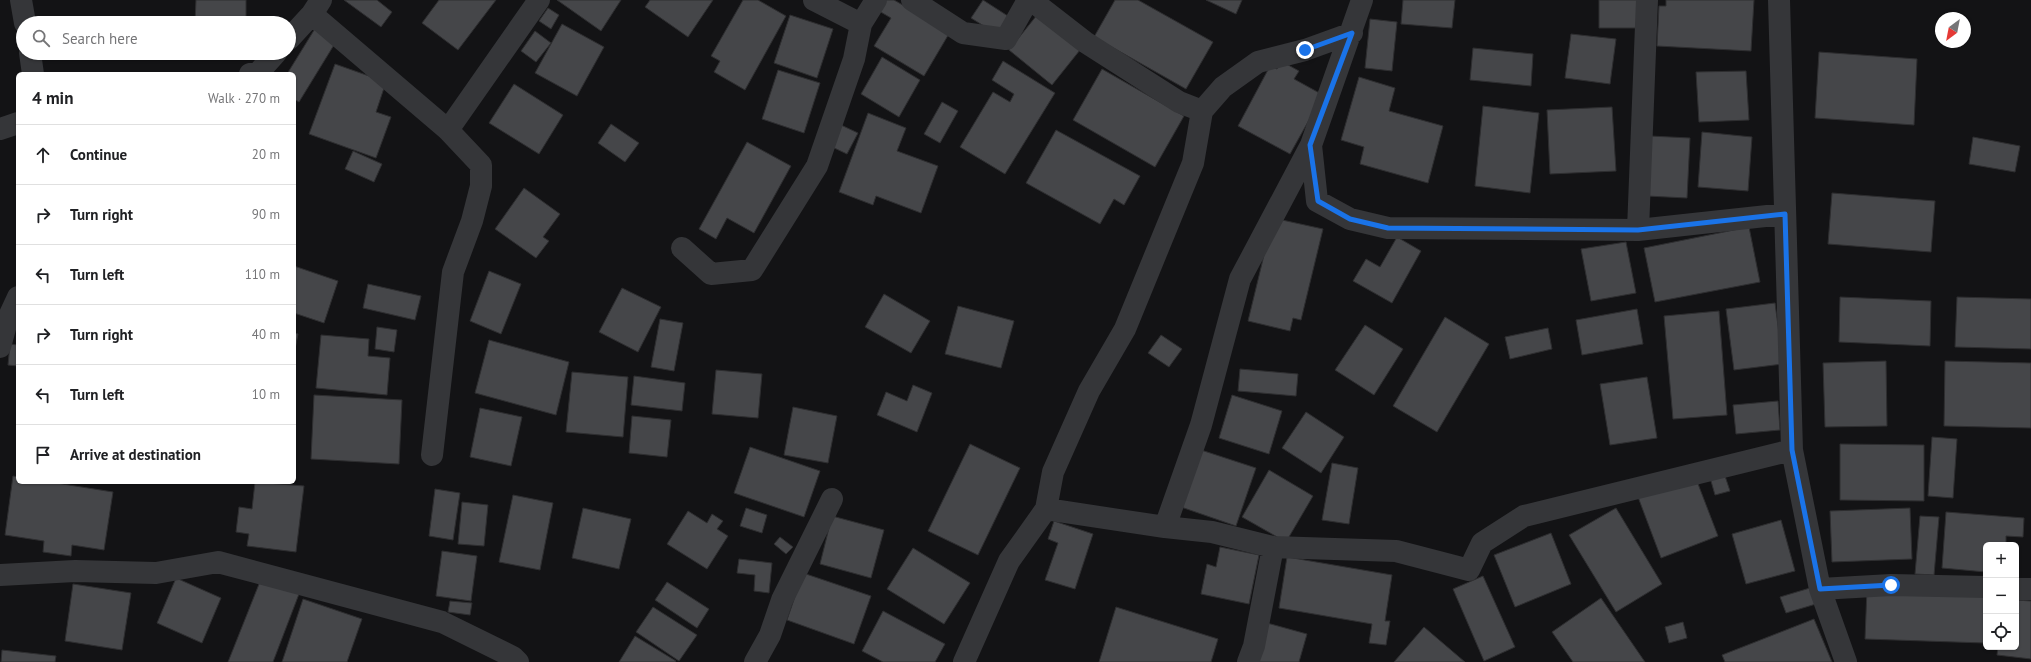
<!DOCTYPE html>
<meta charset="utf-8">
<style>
:root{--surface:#fff;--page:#f6f6f6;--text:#202124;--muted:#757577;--line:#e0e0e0}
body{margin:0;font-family:"PT Sans",sans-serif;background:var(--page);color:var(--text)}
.controls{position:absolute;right:12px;bottom:12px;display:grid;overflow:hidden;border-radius:6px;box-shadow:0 1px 3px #0004}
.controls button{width:36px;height:36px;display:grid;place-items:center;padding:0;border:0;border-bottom:1px solid var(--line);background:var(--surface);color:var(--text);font:20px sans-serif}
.compass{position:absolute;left:1935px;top:12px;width:36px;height:36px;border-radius:50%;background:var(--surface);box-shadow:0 1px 3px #0004;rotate:212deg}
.stop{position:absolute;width:12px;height:12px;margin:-9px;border:3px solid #1a73e8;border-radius:50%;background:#fff}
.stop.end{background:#1a73e8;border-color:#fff;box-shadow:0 1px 4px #0008}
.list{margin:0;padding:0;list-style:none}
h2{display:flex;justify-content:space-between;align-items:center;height:52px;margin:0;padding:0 16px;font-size:17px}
h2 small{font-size:13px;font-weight:400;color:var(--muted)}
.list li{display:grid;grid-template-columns:26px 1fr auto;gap:12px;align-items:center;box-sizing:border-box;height:60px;padding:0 16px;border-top:1px solid var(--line)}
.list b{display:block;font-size:15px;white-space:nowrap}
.list em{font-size:13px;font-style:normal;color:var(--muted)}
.icon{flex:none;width:22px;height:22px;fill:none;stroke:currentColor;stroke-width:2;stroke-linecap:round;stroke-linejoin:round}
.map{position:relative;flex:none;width:2031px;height:662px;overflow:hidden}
.search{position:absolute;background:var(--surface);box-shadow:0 1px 3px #0004;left:16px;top:16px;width:280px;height:44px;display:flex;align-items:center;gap:10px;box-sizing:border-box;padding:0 14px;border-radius:22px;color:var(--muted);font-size:15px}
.panel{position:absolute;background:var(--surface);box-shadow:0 1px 3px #0004;left:16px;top:72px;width:280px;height:412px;border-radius:6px}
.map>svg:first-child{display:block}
.building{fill:#454649;stroke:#2e2e30}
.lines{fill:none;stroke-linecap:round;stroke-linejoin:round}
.minor{stroke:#353639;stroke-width:22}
.route{stroke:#1a73e8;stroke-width:5}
</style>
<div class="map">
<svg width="2031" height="662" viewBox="0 0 2031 662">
<rect width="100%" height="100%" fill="#131315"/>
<!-- building -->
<path class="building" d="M196,0H246V23H195Z
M344,0H377L392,12L381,27Z
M439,0H496L458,50L422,23Z
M557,0H621L601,31Z
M650,0H713L688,37L645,7Z
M743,0H758L786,16L745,90L714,72L720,61L711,56Z
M885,0H894L950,32L924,76L874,46L891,18L879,11Z
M983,0L1011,18L1000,36L971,18Z
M1115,0H1138L1213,42L1186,89L1094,37Z
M1206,0H1242L1236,14Z
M1403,0H1455L1452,28L1401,24Z
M1599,0H1638V28H1599Z
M1666,0H1754L1751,51L1657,46L1659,6H1666Z
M548,8L559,15L551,29L539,21Z
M790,15L833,29L817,78L774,63Z
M1037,15L1080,50L1052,85L1009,50Z
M1370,19L1397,22L1392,71L1365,68Z
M562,24L604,47L577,96L535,73Z
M316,27L337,40L299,102L294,99V74H287Z
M535,31L551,43L536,62L521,51Z
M1571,34L1616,39L1610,84L1565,78Z
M1473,48L1533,54L1531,86L1470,80Z
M1819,52L1917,59L1914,125L1815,118Z
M882,57L920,80L899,117L861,94Z
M1003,61L1055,93L1005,174L960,147L993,92L1010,102L1014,94L992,80Z
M1281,61L1299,71L1294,79L1323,95L1290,154L1238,126L1270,66L1277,69Z
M335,64L386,82L376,112L391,117L376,158L309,134Z
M1102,69L1184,116L1155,167L1073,120Z
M778,70L820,83L804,133L762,119Z
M1746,71L1749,120L1699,122L1696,72Z
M1359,77L1395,88L1389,111L1443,126L1428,183L1360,164L1364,147L1341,140Z
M514,84L563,115L539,154L489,123Z
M942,102L958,111L940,143L924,134Z
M1483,106L1539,113L1530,193L1475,186Z
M1612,107L1616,171L1550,174L1547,110Z
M868,113L906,128L897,151L938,166L921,213L876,196L873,205L839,192Z
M611,124L639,143L625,162L598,143Z
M841,125L858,133L847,154L830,146Z
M1056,130L1140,176L1124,205L1114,199L1100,224L1026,183Z
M1702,132L1752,137L1748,191L1698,187Z
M1650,136L1690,138L1687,198L1647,196Z
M1973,137L2020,146L2015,172L1969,164Z
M747,142L791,166L754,233L727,218L716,239L699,229Z
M353,151L382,164L374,182L345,169Z
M524,188L560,214L543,237L549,241L536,258L495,229Z
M1832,193L1935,201L1931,252L1828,244Z
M1273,218L1323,229L1301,320L1293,318L1290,331L1248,321Z
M1749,227L1760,282L1655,302L1644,248Z
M1397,237L1421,251L1392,303L1353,281L1366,259L1380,267Z
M1626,242L1636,293L1591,301L1581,249Z
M294,266L338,281L324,323L294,313Z
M489,271L521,284L501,334L470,321Z
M368,284L421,296L415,320L363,308Z
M622,288L661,307L638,352L599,332Z
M884,294L930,321L911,353L865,327Z
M1840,297L1931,301L1930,346L1839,342Z
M1957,297L2031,299V349L1955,347Z
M1775,303L1783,364L1734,370L1726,309Z
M958,306L1014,321L1001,368L945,354Z
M1637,309L1643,344L1582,355L1576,320Z
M1719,311L1727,415L1673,419L1664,316Z
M1445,317L1489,344L1437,432L1393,406Z
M660,319L683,323L674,371L651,367Z
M1365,325L1403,349L1374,395L1335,370Z
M377,327L397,330L394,352L375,349Z
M1548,328L1552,349L1510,359L1505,337Z
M294,333L298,334L294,354Z
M321,335L369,339L368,356L390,358L387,395L316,388Z
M1161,335L1182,349L1169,367L1148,353Z
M489,340L569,362L556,415L475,393Z
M10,344L18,345V366L8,365Z
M1886,361L1887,426L1825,427L1823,363Z
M1945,361L2031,363V428L1944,426Z
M1240,369L1298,374L1296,396L1238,391Z
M716,370L762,374L758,418L712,414Z
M572,372L628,377L623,437L566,432Z
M634,376L685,383L682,411L631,405Z
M1647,377L1657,438L1610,445L1600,384Z
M913,385L932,393L917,432L877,415L886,392L907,401Z
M314,395L402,400L399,464L311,459Z
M1232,395L1282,411L1269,454L1219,438Z
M1778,401L1780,430L1736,434L1733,405Z
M793,407L837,416L828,463L784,455Z
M480,408L522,417L511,466L470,457Z
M1306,412L1344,437L1321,473L1282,448Z
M632,416L671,420L667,457L629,453Z
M1932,437L1957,439L1953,498L1928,496Z
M970,444L1020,468L978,555L928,531Z
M1840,444L1924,445V501L1840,500Z
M750,447L820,471L804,517L734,493Z
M1201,450L1256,468L1236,526L1181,507Z
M1332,463L1358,468L1349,524L1322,520Z
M1269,470L1313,496L1286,542L1242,517Z
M1723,470L1730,491L1715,495L1709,474Z
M13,476L18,477V482H50L113,492L104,550L72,545L71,556L43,552L44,541L5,535Z
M1695,476L1718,536L1661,558L1638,497Z
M255,482L304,486L296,552L247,546L249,534L236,532L239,507L252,509Z
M435,489L460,493L453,540L429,536Z
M513,495L553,503L540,570L499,562Z
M462,502L488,505L484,546L458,544Z
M583,508L631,519L619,569L572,558Z
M746,508L767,515L762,533L740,526Z
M1616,508L1662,584L1616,612L1569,535Z
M1910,508L1912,559L1832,562L1830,511Z
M688,511L707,523L712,514L723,521L717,529L728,536L707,569L667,544Z
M1946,512L2024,518L2023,537L2006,536V545H1986V572L1942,568Z
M832,516L884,530L871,578L820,564Z
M1920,516L1939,517L1934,575L1915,574Z
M1781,520L1795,571L1746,584L1732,534Z
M1054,521L1093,534L1075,589L1045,580L1058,543L1048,539Z
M1551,533L1571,584L1515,607L1494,555Z
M780,537L793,547L786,554L774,544Z
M1220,547L1259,555L1249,604L1201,594L1207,564L1216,567Z
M913,548L970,583L944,624L887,589Z
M442,551L477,556L471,601L436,596Z
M1287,557L1392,575L1385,621H1390L1386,645L1369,643L1372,624L1279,608Z
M739,559L772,563L769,593L754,591L755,575L737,573Z
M803,573L871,596L854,644L787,620Z
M1483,576L1515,647L1484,661L1453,589Z
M176,578L221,598L202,643L157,623Z
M261,579L299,594L273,662H228Z
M667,582L709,609L697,628L655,600Z
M73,584L131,593L122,650L65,641Z
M1810,588L1816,604L1786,613L1780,597Z
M1867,589L1986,593L1985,643L1865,639Z
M1601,598L1645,662H1573L1552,632Z
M303,599L362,619L347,662H282Z
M2016,600L2031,601V659L1997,655L1998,647H2016Z
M450,601L472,603L470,615L448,612Z
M653,607L697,635L679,661L636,632Z
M1116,607L1218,639L1211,662H1099Z
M883,611L945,644L935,662H883L862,651Z
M1814,619L1832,662H1725L1722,655Z
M1683,622L1687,638L1669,643L1665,627Z
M1267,623L1307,634L1299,662H1256Z
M1424,627L1465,662H1394Z
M635,636L676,661L675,662H619Z
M2,650L56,656L55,662H1Z"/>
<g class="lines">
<!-- minor -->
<path class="minor" d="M21,0L25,23
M814,0L861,24
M912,0L963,33L1006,39L1028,0
M1031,0L1085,42L1179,102L1202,111L1223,87L1258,62L1305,50L1352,33
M1779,0L1792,450L1820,589L1846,662
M312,14L448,130L481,165V186L472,221L453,272L432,455
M289,39L312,14L321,0
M30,53L33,74
M250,74L259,72L276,53
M0,129L18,123
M448,130L539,0
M1311,145L1317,201L1350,219L1388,228L1638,230L1785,214
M1638,230L1647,0
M682,248L711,274L752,270L817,166L854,59L861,24L876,0
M0,347L7,321L18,297
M1046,509L1165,527L1212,532L1273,547L1254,646L1248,662
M1165,527L1201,425L1240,279L1311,145L1362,0
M1273,547L1396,551L1469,570L1482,543L1524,516L1792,450
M0,575L75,571L156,573L218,562L442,622L513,657L518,662
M1820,589L1891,585L1986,587
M2016,589H2031
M755,662L770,635L782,600L832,499
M964,662L1009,561L1046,509L1053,472L1089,391L1125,329L1193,163L1202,111"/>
</g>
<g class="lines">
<!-- route -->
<path class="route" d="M1305,50L1352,33L1310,145L1318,201L1350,219L1388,228L1638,230L1785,214L1792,450L1820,589L1891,585"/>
</g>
</svg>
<div class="controls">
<button>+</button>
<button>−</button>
<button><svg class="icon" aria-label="locate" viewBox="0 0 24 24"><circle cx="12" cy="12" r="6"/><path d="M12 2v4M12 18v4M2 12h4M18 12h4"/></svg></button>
</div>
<svg class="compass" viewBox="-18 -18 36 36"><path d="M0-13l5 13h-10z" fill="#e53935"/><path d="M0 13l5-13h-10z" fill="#757577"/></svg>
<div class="stop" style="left:1891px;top:585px"></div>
<div class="stop end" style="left:1305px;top:50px"></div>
<div class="search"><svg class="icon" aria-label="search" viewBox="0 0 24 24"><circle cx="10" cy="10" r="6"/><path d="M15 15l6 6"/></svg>Search here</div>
<section class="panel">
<h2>4 min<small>Walk · 270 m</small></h2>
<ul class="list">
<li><svg class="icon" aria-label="ahead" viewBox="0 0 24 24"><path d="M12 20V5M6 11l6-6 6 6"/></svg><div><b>Continue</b></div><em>20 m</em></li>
<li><svg class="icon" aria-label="right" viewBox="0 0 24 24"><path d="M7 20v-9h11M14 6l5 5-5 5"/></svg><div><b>Turn right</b></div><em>90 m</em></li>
<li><svg class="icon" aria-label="left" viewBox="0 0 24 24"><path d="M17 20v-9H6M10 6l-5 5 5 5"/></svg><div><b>Turn left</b></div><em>110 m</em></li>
<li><svg class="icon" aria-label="right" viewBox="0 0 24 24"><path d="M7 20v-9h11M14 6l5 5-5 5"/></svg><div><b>Turn right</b></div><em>40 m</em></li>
<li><svg class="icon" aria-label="left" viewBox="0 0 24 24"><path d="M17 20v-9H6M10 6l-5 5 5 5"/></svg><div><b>Turn left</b></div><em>10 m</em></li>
<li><svg class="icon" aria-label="arrive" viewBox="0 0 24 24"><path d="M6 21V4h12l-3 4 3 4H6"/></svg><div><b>Arrive at destination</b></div></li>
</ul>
</section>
</div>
